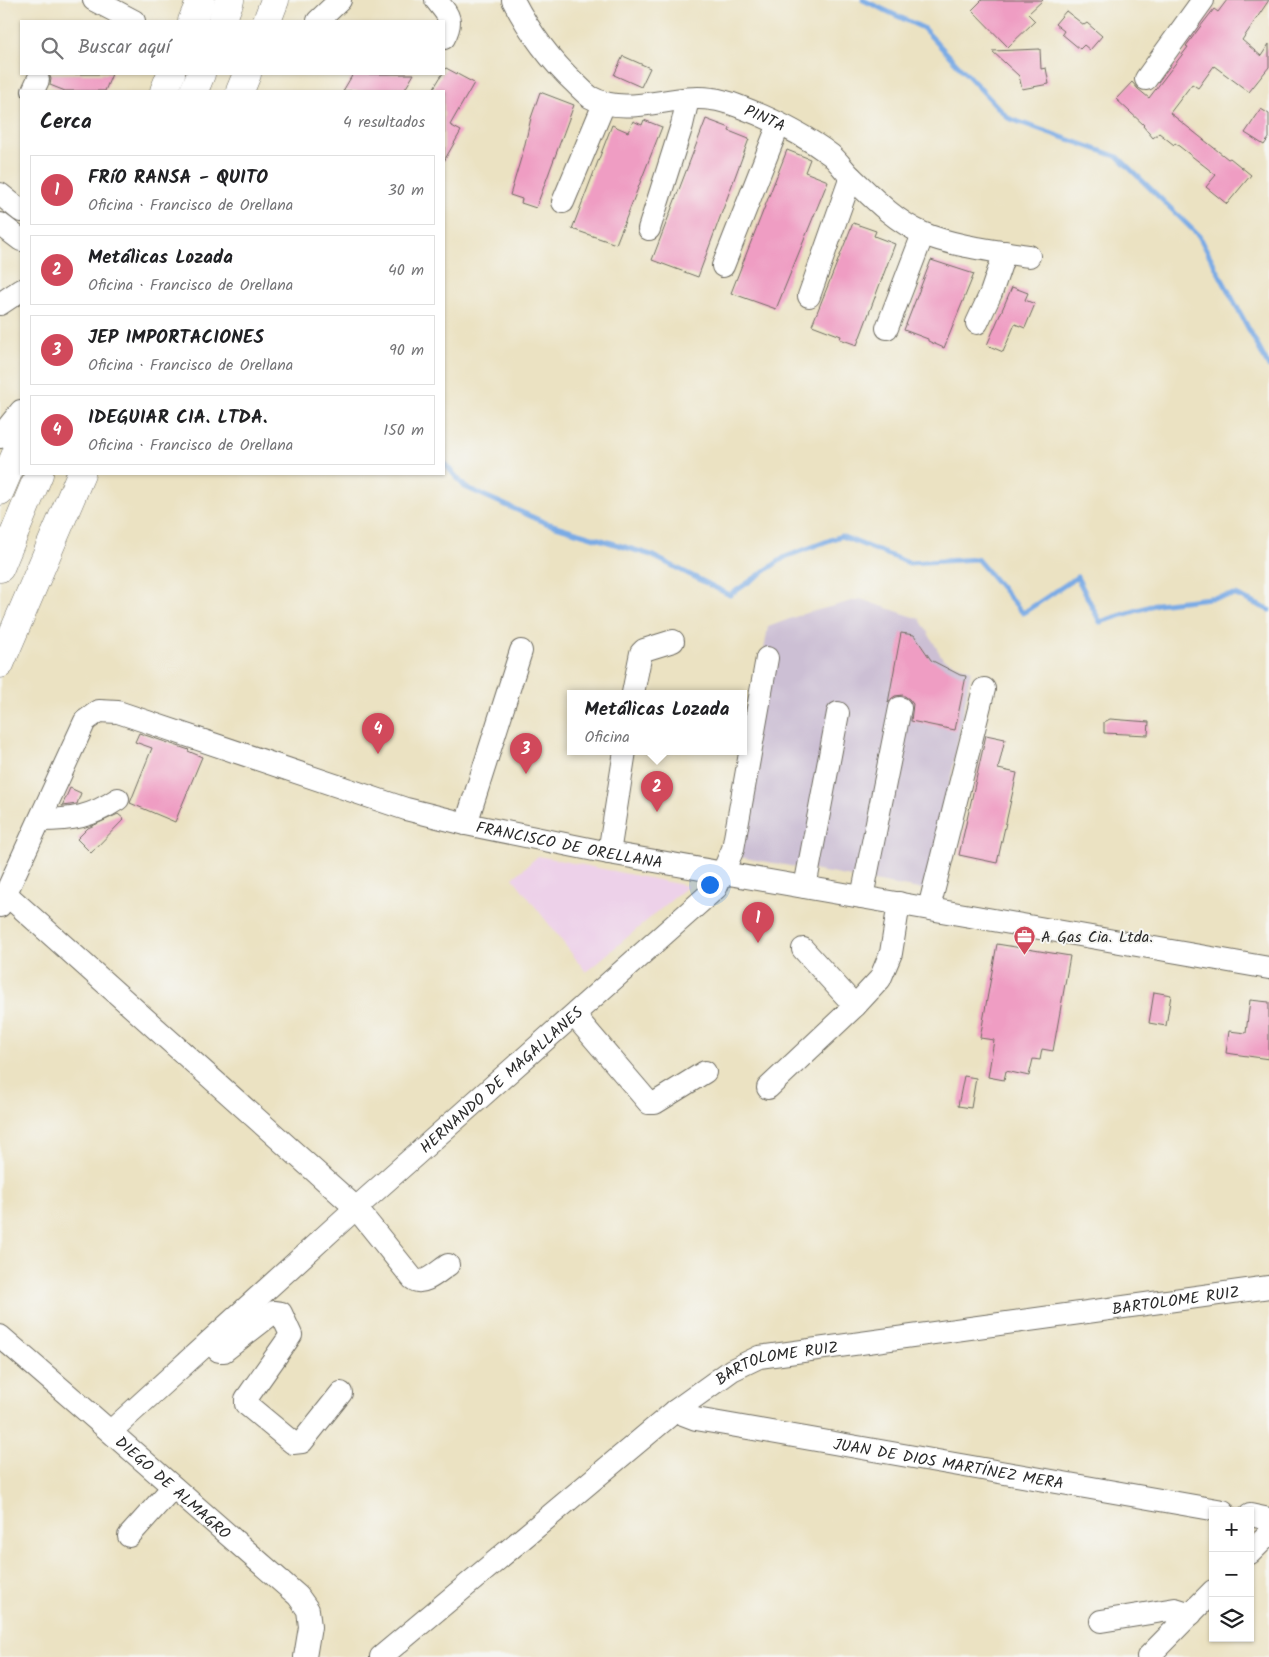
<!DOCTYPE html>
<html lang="es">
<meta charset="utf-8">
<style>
:root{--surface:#fff;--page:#f6f6f6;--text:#202124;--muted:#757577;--line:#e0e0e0;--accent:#d1495b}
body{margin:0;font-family:Kalam,sans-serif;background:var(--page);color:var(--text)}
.controls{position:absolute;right:15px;bottom:15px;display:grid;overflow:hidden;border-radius:0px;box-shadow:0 1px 4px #0004}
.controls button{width:45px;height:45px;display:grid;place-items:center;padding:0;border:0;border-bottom:1px solid var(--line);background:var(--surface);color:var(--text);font:25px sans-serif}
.you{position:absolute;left:709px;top:884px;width:18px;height:18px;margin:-12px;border:4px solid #fff;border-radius:50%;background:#1a73e8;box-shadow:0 0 0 8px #1a73e833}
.badge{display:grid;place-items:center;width:32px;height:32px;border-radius:50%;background:var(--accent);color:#fff;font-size:16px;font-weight:700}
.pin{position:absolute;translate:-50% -41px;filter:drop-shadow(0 1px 2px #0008)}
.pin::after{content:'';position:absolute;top:26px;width:18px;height:15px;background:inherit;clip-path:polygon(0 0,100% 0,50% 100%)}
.popup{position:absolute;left:567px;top:690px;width:180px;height:65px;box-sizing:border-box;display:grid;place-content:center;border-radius:0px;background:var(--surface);filter:drop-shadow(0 1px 4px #0005);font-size:16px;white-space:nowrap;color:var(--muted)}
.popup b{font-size:19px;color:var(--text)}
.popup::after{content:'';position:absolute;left:50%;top:100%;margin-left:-10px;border:10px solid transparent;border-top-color:var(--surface)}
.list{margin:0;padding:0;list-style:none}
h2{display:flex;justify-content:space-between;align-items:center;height:65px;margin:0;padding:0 20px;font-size:21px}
h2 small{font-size:16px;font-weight:400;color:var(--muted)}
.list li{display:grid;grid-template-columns:32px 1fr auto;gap:15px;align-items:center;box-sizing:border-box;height:70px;margin:0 10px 10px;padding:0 10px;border:1px solid var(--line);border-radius:0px}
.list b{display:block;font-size:19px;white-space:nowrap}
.list p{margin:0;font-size:16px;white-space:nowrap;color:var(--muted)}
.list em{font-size:16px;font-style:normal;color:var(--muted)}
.icon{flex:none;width:28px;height:28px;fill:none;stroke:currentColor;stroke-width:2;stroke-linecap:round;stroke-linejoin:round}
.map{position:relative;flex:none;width:1269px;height:1657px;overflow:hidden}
.search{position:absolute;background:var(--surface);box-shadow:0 1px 4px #0004;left:20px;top:20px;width:425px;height:55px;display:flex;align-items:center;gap:12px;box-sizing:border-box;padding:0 18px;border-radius:0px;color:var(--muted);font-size:19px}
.panel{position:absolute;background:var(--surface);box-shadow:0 1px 4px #0004;left:20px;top:90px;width:425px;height:385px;border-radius:0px}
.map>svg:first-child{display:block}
.built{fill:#edd1e9}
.industrial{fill:#ccbfd4}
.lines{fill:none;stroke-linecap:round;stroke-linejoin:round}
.stream{stroke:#7aabe5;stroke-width:5}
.building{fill:#ef9dc3}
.minor-casing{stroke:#6e6b60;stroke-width:24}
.major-casing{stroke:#6e6b60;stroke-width:29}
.highway-casing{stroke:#6e6b60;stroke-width:29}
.minor{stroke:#fff;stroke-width:22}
.major{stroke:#fff;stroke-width:28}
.highway{stroke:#fff;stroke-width:28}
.labels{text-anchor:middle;stroke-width:4;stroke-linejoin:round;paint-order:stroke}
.street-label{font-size:16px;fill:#2b2b2b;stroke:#f6f6f2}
.poi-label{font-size:16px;fill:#2b2b2b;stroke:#f6f6f2;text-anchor:start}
</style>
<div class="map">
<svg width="1269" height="1657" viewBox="0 0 1269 1657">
<rect width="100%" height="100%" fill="#f6f6f2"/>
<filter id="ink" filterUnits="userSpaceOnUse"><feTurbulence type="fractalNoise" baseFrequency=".02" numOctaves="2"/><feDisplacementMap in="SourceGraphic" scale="10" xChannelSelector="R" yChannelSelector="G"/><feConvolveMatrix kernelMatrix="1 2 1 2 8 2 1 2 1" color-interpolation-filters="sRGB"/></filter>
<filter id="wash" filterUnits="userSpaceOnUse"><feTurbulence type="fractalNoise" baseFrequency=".0096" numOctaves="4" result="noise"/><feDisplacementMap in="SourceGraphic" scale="20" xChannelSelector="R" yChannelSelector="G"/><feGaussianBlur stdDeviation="1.12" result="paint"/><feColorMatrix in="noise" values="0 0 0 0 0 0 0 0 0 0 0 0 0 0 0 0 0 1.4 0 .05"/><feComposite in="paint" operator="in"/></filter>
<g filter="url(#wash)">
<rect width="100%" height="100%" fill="#ebe2c2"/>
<!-- built -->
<path class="built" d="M538,856L688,886L586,972L513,878Z"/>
<!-- industrial -->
<path class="industrial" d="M860,599L920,619L943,659L971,670L930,891L728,855L768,627L803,614Z"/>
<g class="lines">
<!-- stream -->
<path class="stream" d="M863,0L923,28L1008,118L1118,157L1199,236L1269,367
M444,463L465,487L546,523L651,555L730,595L785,557L841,536L909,563L977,559L1023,613L1077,577L1100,622L1157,604L1236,595L1269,610"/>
</g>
<g id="blocks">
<!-- building -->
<path class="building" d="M982,0H1043L1028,14L1035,21L1008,47L972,10Z
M1227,0H1269L1242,40L1261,56L1269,44V67L1249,92L1214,66L1198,88L1192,84L1170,113L1228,159L1230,158L1251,175L1227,204L1206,187L1216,175L1175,143L1174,145L1159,133L1153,138L1143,126L1144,125L1116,99L1132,82L1138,89L1149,98L1188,47L1186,46L1200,27L1214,9L1218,12Z
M1066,11L1084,25L1087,23L1102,36L1090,50L1084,45L1080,49L1062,34L1064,31L1055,24Z
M1040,49L1041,69L1046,68L1049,84L1022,89L1019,76L992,51Z
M623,56L650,68L641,87L614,75Z
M446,68L474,83L450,125L461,131L444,161V91H432Z
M49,74H112L105,91H65L50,85L51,79Z
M353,74H414L404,91H343Z
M540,92L574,105L536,208L521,203L522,199L510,195L524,148L531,118Z
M1261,109L1269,114V138L1264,145L1245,133Z
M706,119L730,128L729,131L749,139L698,277L652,260Z
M644,120L662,127L616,244L572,229L612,125L628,132L633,121L642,125Z
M787,150L810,159L805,172L828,181L776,309L731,293Z
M853,223L876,231L874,236L895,244L857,345L840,339L841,336L812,325Z
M931,260L974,274L944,348L928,341V339L904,330Z
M1012,287L1028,293L1025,300L1035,304L1025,328L1015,324L1003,352L987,345Z
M901,633L914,635L931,660L960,675L966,676L955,730L911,721L913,704L909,699L903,695L895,696L891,699L888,703Z
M1110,719L1149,722L1148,735L1104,733V722Z
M139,733L189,750L188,751L202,757L175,822L130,803L152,748L135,742Z
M986,735L1005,739L998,769L1017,773L997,863L959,855Z
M70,788L81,793L77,804L62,806Z
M118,814L124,819L91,853L77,839L88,828Z
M997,944L1070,956L1053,1051L1042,1049L1040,1060L1033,1059L1029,1076L1006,1071L1004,1080L988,1077L994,1040L980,1038Z
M1154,992L1171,995L1166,1026L1149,1023Z
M1250,1000L1269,1002V1059L1226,1053L1229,1031L1246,1033Z
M964,1076L976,1078L971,1108L958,1106Z"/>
</g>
</g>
<g filter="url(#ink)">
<use href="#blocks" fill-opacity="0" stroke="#6e6b60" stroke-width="1"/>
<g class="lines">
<defs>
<g id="minor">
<path d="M94,0L134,21"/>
<path d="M436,0C448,15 454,19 444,38"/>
<path id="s1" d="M513,0C529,31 550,60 576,84C580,88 585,93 590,97C628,118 672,93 712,99C720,100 730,103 738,106C770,118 803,134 831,155C838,161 844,170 851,177C873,198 894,220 922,233C951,246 997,251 1029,256"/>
<path d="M318,21L340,0"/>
<path d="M1146,79L1203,0"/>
<path d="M33,91L38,80"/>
<path d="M0,194L21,211"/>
<path d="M563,202L604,104"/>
<path d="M0,224L21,240"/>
<path d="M649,229L682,125L688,99"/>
<path d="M723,266L779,124"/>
<path d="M809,296L851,177"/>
<path d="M0,304L21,290"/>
<path d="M977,323L991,293L1005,252"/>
<path d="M887,328L923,234"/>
<path d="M0,437L21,411"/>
<path d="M633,693L641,653L644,650L673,641"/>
<path d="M40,820C72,820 91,817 118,799"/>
<path d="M466,824L521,651"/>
<path d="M609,853L625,751"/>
<path d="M805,887L838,713"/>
<path d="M6,894L356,1208L413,1279C423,1287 440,1270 448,1265"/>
<path d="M862,897L900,708"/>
<path id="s2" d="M0,906L85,721L99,711L118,712L406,809L466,824L609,853L1269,968"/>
<path d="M929,908L984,689"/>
<path d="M803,949L855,1006"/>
<path d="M574,1015L649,1103H655L705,1072"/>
<path d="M768,1088L855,1006L880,979L891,953L899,903"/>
<path id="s3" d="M0,1336C100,1422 199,1510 298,1596L308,1610L310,1627L305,1657"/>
<path d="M209,1342L219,1351H224L274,1312L281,1313L291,1335L246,1399V1404L293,1443L302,1442L341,1393"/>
<path id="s4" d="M675,1411L696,1419L725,1424L1223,1511"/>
<path id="s5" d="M111,1431L356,1208L716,888L733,849L767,658"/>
<path d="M1250,1515L1269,1519"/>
<path d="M129,1536L173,1487"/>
<path d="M1250,1553L1269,1534"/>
<path d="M1101,1621L1175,1609L1191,1614"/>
<path id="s6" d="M381,1657L675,1411L732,1370L759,1357L1269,1287"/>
<path d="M1148,1657L1213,1591"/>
</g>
<path id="major" d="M192,21L201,0
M164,91L171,74
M0,491L21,442"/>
<path id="highway" d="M222,21L230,0
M267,21L275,0
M194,91L201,74
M240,91L247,74
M0,568L39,474
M0,664L81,474"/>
</defs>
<!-- minor casing -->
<use href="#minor" class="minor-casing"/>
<!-- major casing -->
<use href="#major" class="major-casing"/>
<!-- highway casing -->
<use href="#highway" class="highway-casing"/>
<!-- minor -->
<use href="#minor" class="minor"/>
<!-- major -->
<use href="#major" class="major"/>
<!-- highway -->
<use href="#highway" class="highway"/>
</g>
</g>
<!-- icons -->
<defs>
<symbol id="office-pin" viewBox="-11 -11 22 30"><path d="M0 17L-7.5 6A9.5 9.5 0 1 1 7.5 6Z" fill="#d1495b" stroke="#f6f6f2"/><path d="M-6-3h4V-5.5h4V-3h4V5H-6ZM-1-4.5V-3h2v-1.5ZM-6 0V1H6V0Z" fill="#fff"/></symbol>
</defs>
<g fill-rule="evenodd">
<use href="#office-pin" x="1012" y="924" width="25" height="34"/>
</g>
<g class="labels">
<!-- street labels -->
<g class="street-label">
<text dy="6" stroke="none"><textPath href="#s1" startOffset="305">PINTA</textPath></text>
<text dy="6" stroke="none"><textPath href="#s2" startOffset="711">FRANCISCO DE ORELLANA</textPath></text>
<text dy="6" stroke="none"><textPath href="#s5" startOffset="525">HERNANDO DE MAGALLANES</textPath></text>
<text dy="6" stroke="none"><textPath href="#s6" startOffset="904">BARTOLOME RUIZ</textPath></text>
<text dy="6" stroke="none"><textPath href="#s6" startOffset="499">BARTOLOME RUIZ</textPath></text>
<text dy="6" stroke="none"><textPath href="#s4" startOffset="279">JUAN DE DIOS MARTÍNEZ MERA</textPath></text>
<text dy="6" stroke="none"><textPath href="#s3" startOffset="230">DIEGO DE ALMAGRO</textPath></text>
</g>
<!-- poi labels -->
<g class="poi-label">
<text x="1041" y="942">A Gas Cia. Ltda.</text>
</g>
</g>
</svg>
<div class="controls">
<button>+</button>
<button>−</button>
<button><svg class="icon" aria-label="layers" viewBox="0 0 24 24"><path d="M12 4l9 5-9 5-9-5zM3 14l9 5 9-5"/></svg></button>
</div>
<div class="you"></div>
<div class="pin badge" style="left:758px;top:943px">1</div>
<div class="pin badge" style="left:657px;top:812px">2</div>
<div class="popup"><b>Metálicas Lozada</b>Oficina</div>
<div class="pin badge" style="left:526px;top:774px">3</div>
<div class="pin badge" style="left:378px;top:754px">4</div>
<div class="search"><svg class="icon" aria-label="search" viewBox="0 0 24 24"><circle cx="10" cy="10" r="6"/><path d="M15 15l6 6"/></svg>Buscar aquí</div>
<section class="panel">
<h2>Cerca<small>4 resultados</small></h2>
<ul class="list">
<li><span class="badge">1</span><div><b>FRíO RANSA - QUITO</b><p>Oficina · Francisco de Orellana</p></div><em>30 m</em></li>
<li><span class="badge">2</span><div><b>Metálicas Lozada</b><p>Oficina · Francisco de Orellana</p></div><em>40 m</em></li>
<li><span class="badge">3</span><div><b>JEP IMPORTACIONES</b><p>Oficina · Francisco de Orellana</p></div><em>90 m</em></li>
<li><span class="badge">4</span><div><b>IDEGUIAR CIA. LTDA.</b><p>Oficina · Francisco de Orellana</p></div><em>150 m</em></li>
</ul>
</section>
</div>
